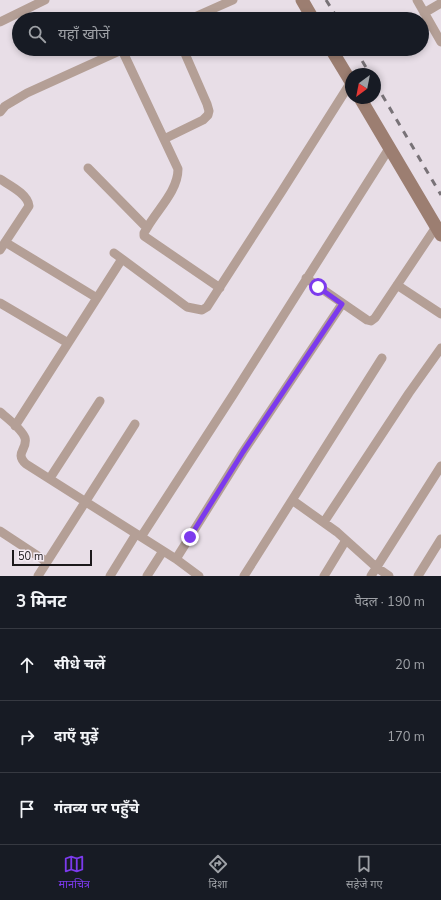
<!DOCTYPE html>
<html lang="hi">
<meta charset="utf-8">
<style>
:root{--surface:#171b24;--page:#242831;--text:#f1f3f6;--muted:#9ea1a6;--line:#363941;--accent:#7c3aed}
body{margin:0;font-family:"Nunito Sans","Noto Sans Devanagari",sans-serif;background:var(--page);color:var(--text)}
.compass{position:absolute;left:345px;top:68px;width:36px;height:36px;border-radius:50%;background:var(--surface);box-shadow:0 2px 6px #0003;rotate:212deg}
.scale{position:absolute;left:12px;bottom:10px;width:80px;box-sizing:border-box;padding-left:4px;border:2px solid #1c191c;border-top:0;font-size:11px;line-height:14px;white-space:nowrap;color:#1c191c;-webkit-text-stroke:3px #f5ebf4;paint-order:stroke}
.stop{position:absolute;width:12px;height:12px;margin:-9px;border:3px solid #7c3aed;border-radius:50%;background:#fff}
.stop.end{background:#7c3aed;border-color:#fff;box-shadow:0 1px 4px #0008}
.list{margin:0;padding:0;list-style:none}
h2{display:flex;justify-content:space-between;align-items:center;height:52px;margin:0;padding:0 16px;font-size:17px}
h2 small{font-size:13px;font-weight:400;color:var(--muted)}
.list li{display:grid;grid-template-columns:26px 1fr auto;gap:12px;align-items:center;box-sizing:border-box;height:72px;padding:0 16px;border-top:1px solid var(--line)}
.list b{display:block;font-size:15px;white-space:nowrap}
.list em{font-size:13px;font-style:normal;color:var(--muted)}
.icon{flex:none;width:22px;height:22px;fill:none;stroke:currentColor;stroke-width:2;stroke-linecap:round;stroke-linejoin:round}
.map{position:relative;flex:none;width:441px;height:576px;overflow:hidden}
.search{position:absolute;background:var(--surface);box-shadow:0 2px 6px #0003;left:12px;right:12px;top:12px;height:44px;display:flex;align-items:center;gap:10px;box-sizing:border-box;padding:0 14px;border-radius:22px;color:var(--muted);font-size:15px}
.sheet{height:268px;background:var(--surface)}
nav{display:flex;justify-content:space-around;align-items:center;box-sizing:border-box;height:56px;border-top:1px solid var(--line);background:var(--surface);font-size:11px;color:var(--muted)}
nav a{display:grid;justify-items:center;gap:2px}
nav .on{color:var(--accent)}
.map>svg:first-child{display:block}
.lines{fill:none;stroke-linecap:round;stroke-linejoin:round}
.street{stroke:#b49f96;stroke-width:9}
.secondary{stroke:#9c7e71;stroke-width:13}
.rail{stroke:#787277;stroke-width:3;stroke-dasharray:7 7;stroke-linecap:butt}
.route{stroke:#7c3aed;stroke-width:5}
</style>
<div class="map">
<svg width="441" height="576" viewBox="0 0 441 576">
<rect width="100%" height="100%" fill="#e8dee7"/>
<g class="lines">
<!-- street -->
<path class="street" d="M417,0L441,42
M424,13L441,3
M190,19L233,0
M0,22L45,0
M122,50L178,169C178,191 157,210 147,228L144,233V236L220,288
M0,112L5,106L27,93L124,49
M164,139L203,120L208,115L209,111L207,104L183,49
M88,168L147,228
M0,179C9,185 28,194 29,206L0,250
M5,242L97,298
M114,253L187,307L202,310L207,307L282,191L351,82
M306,278L367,320L371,321L375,318L436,227
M397,285L441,314
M0,303L68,343
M0,412C7,418 22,429 25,438C28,449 14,453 26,464L176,559L199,576
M15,426L122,259
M50,478L100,401
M292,500L337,532L376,567L389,576
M324,522L409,393L441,348
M0,531L47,562
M141,537L233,395L390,147
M176,559L243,452L342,304
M38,576L135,424
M110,576L136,534
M147,576L163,551
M244,576L382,358
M324,576L346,540
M371,576L441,466
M418,576L441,539"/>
<!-- secondary -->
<path class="secondary" d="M302,0L313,19
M331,49L351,82
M360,98L441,235"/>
<!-- rail -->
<path class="rail" d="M326,0L338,19
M355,49L370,74
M375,83L441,195"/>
</g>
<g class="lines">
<!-- route -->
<path class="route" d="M190,537L243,452L342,304L318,287"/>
</g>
</svg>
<svg class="compass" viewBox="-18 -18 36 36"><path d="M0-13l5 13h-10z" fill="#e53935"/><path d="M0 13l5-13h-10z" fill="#9ea1a6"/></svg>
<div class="scale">50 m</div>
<div class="stop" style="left:318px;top:287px"></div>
<div class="stop end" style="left:190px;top:537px"></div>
<div class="search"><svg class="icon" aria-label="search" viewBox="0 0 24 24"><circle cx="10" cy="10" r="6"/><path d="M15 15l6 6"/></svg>यहाँ खोजें</div>
</div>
<section class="sheet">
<h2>3 मिनट<small>पैदल · 190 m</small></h2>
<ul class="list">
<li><svg class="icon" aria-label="ahead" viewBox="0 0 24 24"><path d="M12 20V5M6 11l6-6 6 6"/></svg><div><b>सीधे चलें</b></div><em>20 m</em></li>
<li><svg class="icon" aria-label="right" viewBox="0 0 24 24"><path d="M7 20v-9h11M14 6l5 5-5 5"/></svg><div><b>दाएँ मुड़ें</b></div><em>170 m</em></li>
<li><svg class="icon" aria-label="arrive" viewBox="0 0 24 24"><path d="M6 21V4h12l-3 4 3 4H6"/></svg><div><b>गंतव्य पर पहुँचे</b></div></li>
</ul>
</section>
<nav>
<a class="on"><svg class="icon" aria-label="map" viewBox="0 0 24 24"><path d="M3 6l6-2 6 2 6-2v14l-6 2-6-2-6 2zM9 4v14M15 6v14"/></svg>मानचित्र</a>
<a><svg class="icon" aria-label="directions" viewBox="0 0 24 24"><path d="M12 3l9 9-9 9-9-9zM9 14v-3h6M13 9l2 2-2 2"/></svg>दिशा</a>
<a><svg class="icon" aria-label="saved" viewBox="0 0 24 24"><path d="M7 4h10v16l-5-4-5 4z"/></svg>सहेजे गए</a>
</nav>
